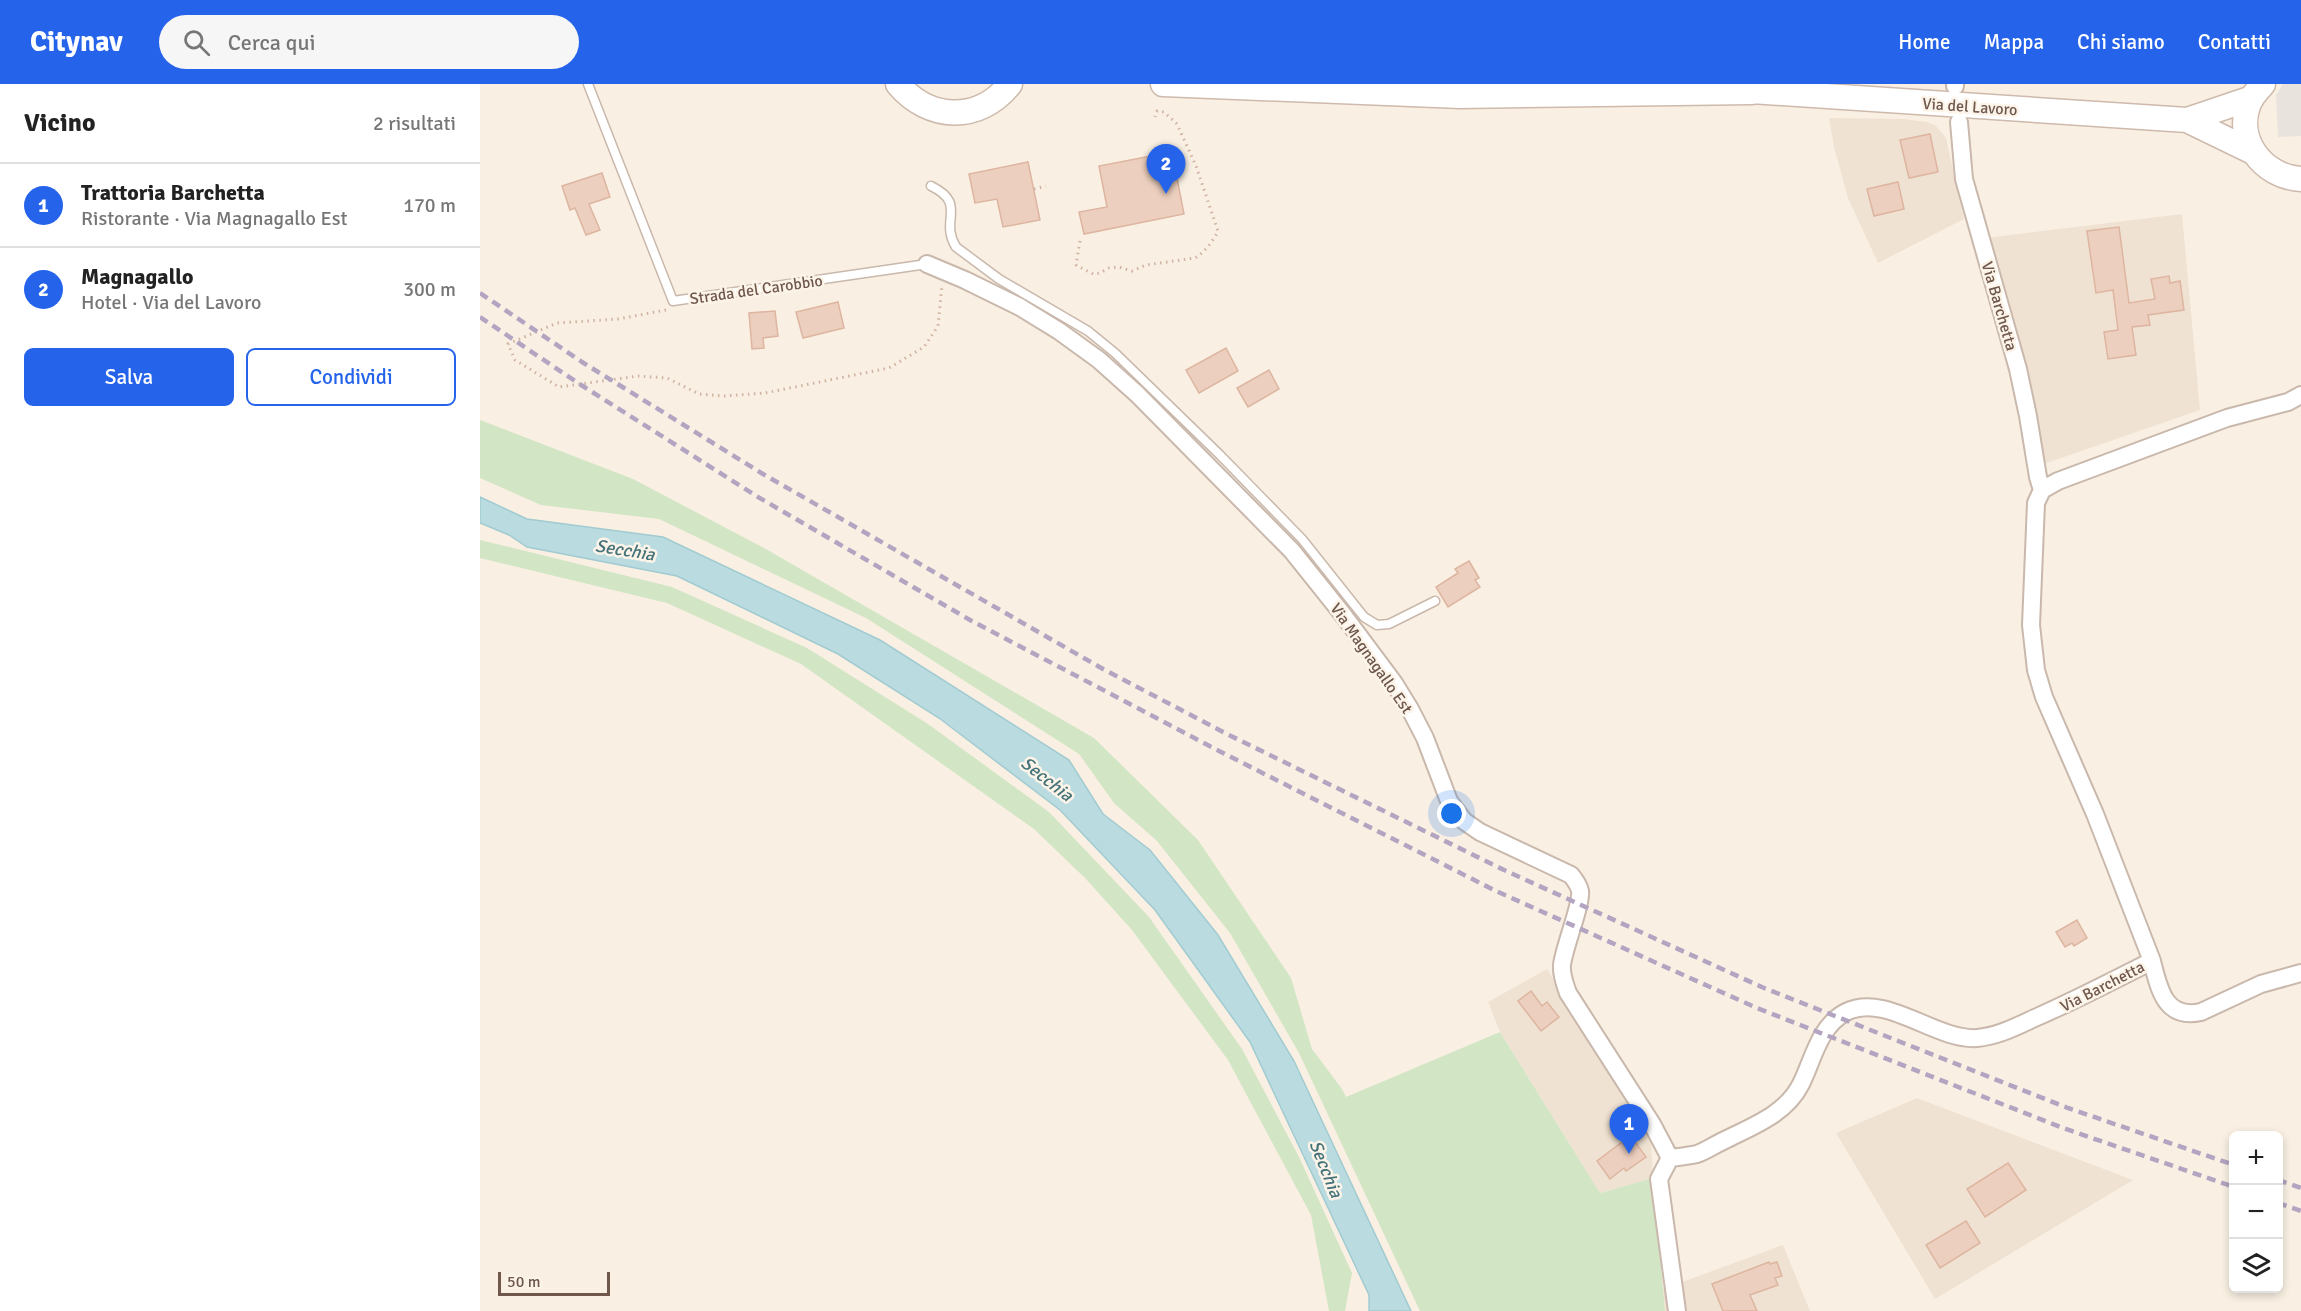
<!DOCTYPE html>
<html lang="it">
<meta charset="utf-8">
<style>
:root{--surface:#fff;--page:#f6f6f6;--text:#222;--muted:#767676;--line:#e0e0e0;--accent:#2563eb}
body{margin:0;font-family:Signika,sans-serif;background:var(--page);color:var(--text)}
.controls{position:absolute;right:18px;bottom:18px;display:grid;overflow:hidden;border-radius:9px;box-shadow:0 3px 9px #0003}
.controls button{width:54px;height:54px;display:grid;place-items:center;padding:0;border:0;border-bottom:2px solid var(--line);background:var(--surface);color:var(--text);font:30px sans-serif}
.scale{position:absolute;left:18px;bottom:15px;width:112px;box-sizing:border-box;padding-left:6px;border:3px solid #6f574c;border-top:0;font-size:16px;line-height:21px;white-space:nowrap;color:#6f574c;-webkit-text-stroke:4px #fdf4e9;paint-order:stroke}
.you{position:absolute;left:972px;top:730px;width:21px;height:21px;margin:-15px;border:4px solid #fff;border-radius:50%;background:#1a73e8;box-shadow:0 0 0 9px #1a73e833}
.badge{display:grid;place-items:center;width:39px;height:39px;border-radius:50%;background:var(--accent);color:#fff;font-size:20px;font-weight:700}
.pin{position:absolute;translate:-50% -50px;filter:drop-shadow(0 2px 3px #0008)}
.pin::after{content:'';position:absolute;top:32px;width:21px;height:18px;background:inherit;clip-path:polygon(0 0,100% 0,50% 100%)}
.list{margin:0;padding:0;list-style:none}
h2{display:flex;justify-content:space-between;align-items:center;height:78px;margin:0;padding:0 24px;font-size:26px}
h2 small{font-size:20px;font-weight:400;color:var(--muted)}
.list li{display:grid;grid-template-columns:39px 1fr auto;gap:18px;align-items:center;box-sizing:border-box;height:84px;padding:0 24px;border-top:2px solid var(--line)}
.list b{display:block;font-size:22px;white-space:nowrap}
.list p{margin:0;font-size:20px;white-space:nowrap;color:var(--muted)}
.list em{font-size:20px;font-style:normal;color:var(--muted)}
.actions{display:flex;gap:12px;padding:18px 24px}
.actions a{flex:1;padding:14px 0;border:2px solid var(--accent);border-radius:9px;text-align:center;font-size:21px;color:var(--accent)}
.actions .main{background:var(--accent);color:#fff}
.icon{flex:none;width:33px;height:33px;fill:none;stroke:currentColor;stroke-width:2;stroke-linecap:round;stroke-linejoin:round}
.map{position:relative;flex:none;width:1821px;height:1227px;overflow:hidden}
header{display:flex;align-items:center;gap:36px;box-sizing:border-box;height:84px;padding:0 30px;background:var(--accent);color:#fff}
header strong{font-size:28px}
nav{display:flex;gap:33px;margin-inline-start:auto;font-size:21px}
.search{width:420px;height:54px;background:var(--page);display:flex;align-items:center;gap:15px;box-sizing:border-box;padding:0 21px;border-radius:33px;color:var(--muted);font-size:22px}
main{display:flex}
aside{flex:1;background:var(--surface)}
.map>svg:first-child{display:block}
.residential{fill:#f0e2d2}
.industrial{fill:#e9e3de}
.green{fill:#d2e5c4}
.water{fill:#badce1;stroke:#a1cbd1;stroke-width:1.5}
.building{fill:#eccfbe;stroke:#ddb5a0;stroke-width:1.5}
.lines{fill:none;stroke-linecap:round;stroke-linejoin:round}
.service-casing{stroke:#c9b8ab;stroke-width:11}
.minor-casing{stroke:#c9b8ab;stroke-width:20}
.secondary-casing{stroke:#cebaac;stroke-width:27}
.path{stroke:#d0b2a1;stroke-width:3;stroke-dasharray:1.5 4.5;stroke-linecap:butt}
.service{stroke:#fff;stroke-width:8}
.minor{stroke:#fff;stroke-width:16}
.secondary{stroke:#fff;stroke-width:24}
.rail{stroke:#b3a4c1;stroke-width:4.5;stroke-dasharray:9 6;stroke-linecap:butt}
.labels{text-anchor:middle;stroke-width:5;stroke-linejoin:round;paint-order:stroke}
.street-label{font-size:16px;fill:#6f574c;stroke:#fdf4e9}
.water-label{font-size:18px;font-style:italic;fill:#45737a;stroke:#fdf4e9}
</style>
<header>
<strong>Citynav</strong>
<div class="search"><svg class="icon" aria-label="search" viewBox="0 0 24 24"><circle cx="10" cy="10" r="6"/><path d="M15 15l6 6"/></svg>Cerca qui</div>
<nav><a>Home</a><a>Mappa</a><a>Chi siamo</a><a>Contatti</a></nav>
</header>
<main>
<aside>
<h2>Vicino<small>2 risultati</small></h2>
<ul class="list">
<li><span class="badge">1</span><div><b>Trattoria Barchetta</b><p>Ristorante · Via Magnagallo Est</p></div><em>170 m</em></li>
<li><span class="badge">2</span><div><b>Magnagallo</b><p>Hotel · Via del Lavoro</p></div><em>300 m</em></li>
</ul>
<div class="actions"><a class="main">Salva</a><a>Condividi</a></div>
</aside>
<div class="map">
<svg width="1821" height="1227" viewBox="0 0 1821 1227">
<rect width="100%" height="100%" fill="#f9f0e3"/>
<!-- residential -->
<path class="residential" d="M1349,34L1424,35L1447,38L1455,41L1466,54L1484,135L1398,179L1368,114L1354,63Z
M1702,130L1720,326L1561,381L1506,154Z
M1067,885L1143,1002L1171,1054L1173,1094L1120,1109L1020,948L1008,918Z
M1437,1014L1653,1096L1455,1215L1356,1049Z
M1303,1161L1330,1227H1185L1183,1205Z"/>
<!-- industrial -->
<path class="industrial" d="M1803,0H1821V52L1798,53L1796,11Z"/>
<!-- green -->
<path class="green" d="M0,336L153,395L284,464L614,654L718,756L811,894L832,965L862,1005L866,1013L1020,948L1120,1109L1173,1094L1185,1227H940L819,969L750,849L677,757L634,719L599,670L386,534L179,435L61,421L0,394Z
M0,456L192,503L327,564L448,640L569,728L669,833L762,965L819,1073L872,1189L865,1227H849L831,1131L748,976L652,846L606,795L554,745L321,580L187,519L0,474Z"/>
<!-- water -->
<path class="water" d="M0,413L47,435L183,453L400,556L589,676L623,730L670,766L738,851L814,977L931,1227H889V1211L770,958L675,826L580,726L459,634L358,570L197,492L47,463L29,451L0,439Z"/>
<!-- building -->
<path class="building" d="M1450,50L1458,88L1429,94L1420,56Z
M692,68L704,130L604,150L599,128L627,123L619,82Z
M548,78L560,136L523,143L517,115L495,119L489,90Z
M122,89L130,113L109,120L120,146L106,151L95,124L90,126L82,102Z
M1418,98L1424,125L1394,132L1387,105Z
M1639,143L1649,219L1675,215L1671,195L1689,192L1690,199L1700,197L1704,226L1668,231L1670,241L1652,243L1656,271L1628,275L1624,248L1638,246L1633,206L1616,209L1607,147Z
M358,218L364,244L323,254L316,228Z
M295,227L298,252L283,254L284,264L272,265L269,229Z
M746,264L758,287L719,309L706,286Z
M789,286L799,305L768,323L757,304Z
M989,477L999,494L995,496L1000,503L968,523L956,503L978,489L975,485Z
M1597,836L1607,854L1594,862L1592,859L1585,863L1576,848Z
M1051,907L1062,922L1067,918L1079,933L1061,947L1038,917Z
M1153,1055L1166,1073L1146,1087L1144,1084L1130,1095L1117,1077L1142,1058L1144,1061Z
M1528,1079L1546,1106L1505,1133L1487,1105Z
M1486,1137L1500,1159L1460,1184L1446,1161Z
M1289,1178L1290,1180L1297,1178L1302,1192L1295,1194L1298,1201L1270,1211L1277,1227H1243L1232,1200Z"/>
<g class="lines">
<defs>
<path id="service" d="M108,0L193,217L447,180
M451,102C488,120 459,136 476,163L519,195L608,247L635,269L740,371L822,455L884,533L897,541L909,540L955,517"/>
<path id="minor" d="M1475,0V2
M1479,38L1484,95L1538,285L1548,332L1558,393L1562,406
M447,180L485,196L540,223L579,247L619,276L657,310L812,467L864,532L914,599L930,625L945,654L969,717L984,737L1000,748L1091,791C1095,796 1099,801 1100,807C1102,820 1084,863 1082,881C1081,891 1085,900 1088,909L1172,1040L1190,1074L1179,1095L1197,1227
M1672,877C1679,905 1685,936 1721,928L1781,900L1821,889
M1190,1074C1198,1073 1208,1072 1217,1070C1226,1067 1236,1060 1245,1056C1273,1042 1306,1030 1321,1000C1333,976 1339,942 1366,928C1406,908 1456,957 1497,954C1519,952 1537,942 1557,933C1596,916 1634,896 1672,877L1615,730L1564,613L1556,586L1551,541L1556,419L1562,406L1578,397L1747,334L1808,318L1821,311"/>
<path id="secondary" d="M418,0C449,37 499,39 530,0
M683,0L980,12L1272,8
M1783,0C1779,5 1774,10 1771,15C1752,53 1782,93 1821,95
M1256,6L1707,36L1772,14
M1707,36L1773,68"/>
</defs>
<!-- service casing -->
<use href="#service" class="service-casing"/>
<!-- minor casing -->
<use href="#minor" class="minor-casing"/>
<!-- secondary casing -->
<use href="#secondary" class="secondary-casing"/>
<!-- path -->
<path class="path" d="M554,105L566,102
M600,157L596,181L613,190L620,189L629,184L639,183L652,187L666,181L715,174C725,168 733,157 738,147L716,82L697,40L684,28L677,27L675,33
M186,226L138,235L77,239L28,260L35,276L79,303L158,292L187,294L219,310L244,312L285,309L409,284L444,263L458,242L462,201"/>
<!-- service -->
<use href="#service" class="service"/>
<!-- minor -->
<use href="#minor" class="minor"/>
<!-- secondary -->
<use href="#secondary" class="secondary"/>
<!-- rail -->
<path class="rail" d="M0,209L102,278L283,390L623,585L747,650L1024,786L1284,904L1588,1024L1754,1081
M0,233L98,299L278,413L490,536L743,669L1016,807L1277,924L1583,1044L1754,1103
M1798,1096L1821,1104
M1798,1119L1821,1127"/>
</g>
<g class="labels">
<!-- street labels -->
<g class="street-label">
<text transform="translate(1490 22) rotate(4)" y="6">Via del Lavoro</text>
<text transform="translate(276 205) rotate(-8)" y="6">Strada del Carobbio</text>
<text transform="translate(1520 222) rotate(74)" y="6">Via Barchetta</text>
<text transform="translate(892 574) rotate(55)" y="6">Via Magnagallo Est</text>
<text transform="translate(1622 902) rotate(-27)" y="6">Via Barchetta</text>
</g>
<!-- water labels -->
<g class="water-label">
<text transform="translate(145 466) rotate(9)" y="6">Secchia</text>
<text transform="translate(567 695) rotate(38)" y="6">Secchia</text>
<text transform="translate(846 1085) rotate(68)" y="6">Secchia</text>
</g>
</g>
</svg>
<div class="controls">
<button>+</button>
<button>−</button>
<button><svg class="icon" aria-label="layers" viewBox="0 0 24 24"><path d="M12 4l9 5-9 5-9-5zM3 14l9 5 9-5"/></svg></button>
</div>
<div class="scale">50 m</div>
<div class="you"></div>
<div class="pin badge" style="left:1149px;top:1070px">1</div>
<div class="pin badge" style="left:686px;top:110px">2</div>
</div>
</main>
